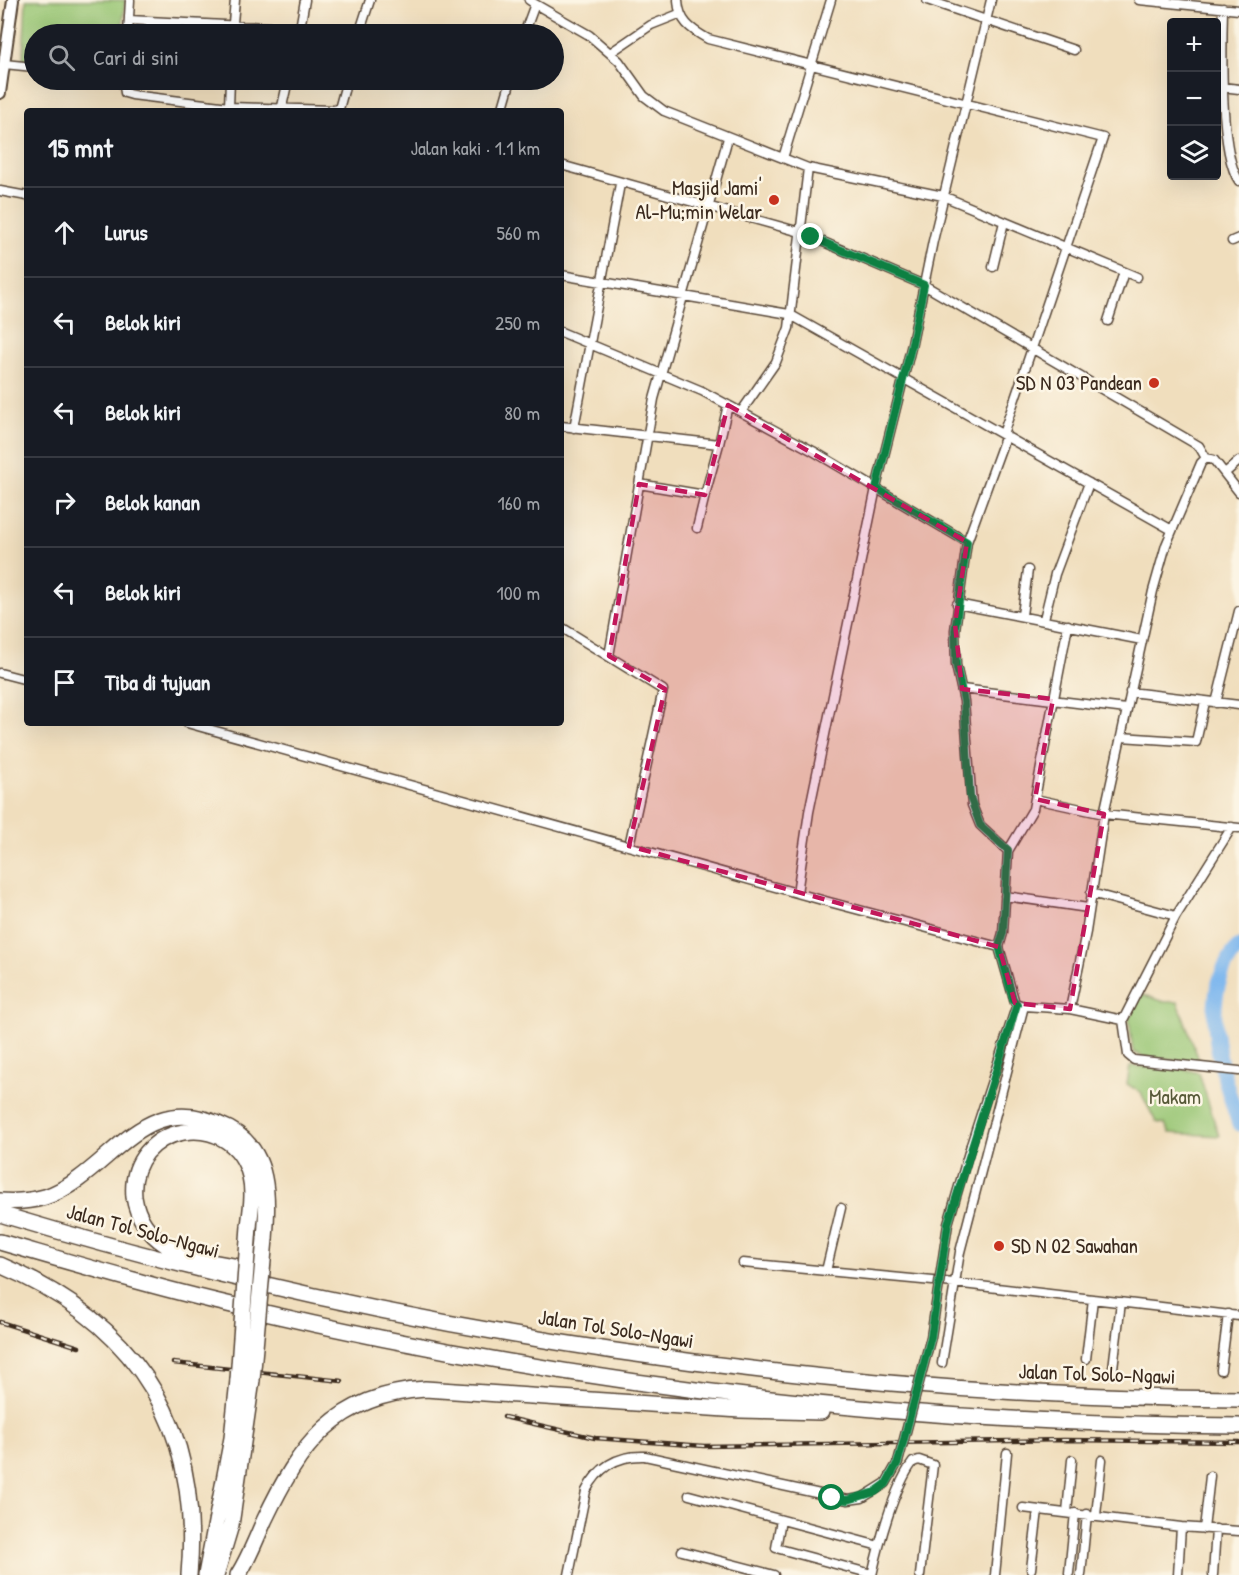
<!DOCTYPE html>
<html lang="id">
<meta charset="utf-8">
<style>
:root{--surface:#171b24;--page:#20242c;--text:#f1f3f6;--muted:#9ea1a6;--line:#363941}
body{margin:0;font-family:"Patrick Hand",sans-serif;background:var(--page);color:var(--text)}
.controls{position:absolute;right:18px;top:18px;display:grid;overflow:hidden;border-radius:6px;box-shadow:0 6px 24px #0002}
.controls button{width:54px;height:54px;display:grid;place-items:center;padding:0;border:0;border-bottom:2px solid var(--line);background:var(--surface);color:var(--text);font:30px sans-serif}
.stop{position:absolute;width:18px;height:18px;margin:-14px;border:4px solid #0b8043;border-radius:50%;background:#fff}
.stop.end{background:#0b8043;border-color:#fff;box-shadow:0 2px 6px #0008}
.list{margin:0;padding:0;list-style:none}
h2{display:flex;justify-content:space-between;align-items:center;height:78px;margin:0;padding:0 24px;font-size:26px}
h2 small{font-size:20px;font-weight:400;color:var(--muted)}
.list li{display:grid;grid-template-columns:39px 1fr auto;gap:18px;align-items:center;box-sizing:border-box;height:90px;padding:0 24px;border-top:2px solid var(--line)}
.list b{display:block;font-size:22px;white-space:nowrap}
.list em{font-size:20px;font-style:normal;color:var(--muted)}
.icon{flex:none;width:33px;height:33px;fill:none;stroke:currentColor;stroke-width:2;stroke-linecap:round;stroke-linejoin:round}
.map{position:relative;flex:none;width:1239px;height:1575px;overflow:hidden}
.search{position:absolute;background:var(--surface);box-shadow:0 6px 24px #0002;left:24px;top:24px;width:540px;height:66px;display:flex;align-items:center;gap:15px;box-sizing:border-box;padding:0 21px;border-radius:33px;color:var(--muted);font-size:22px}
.panel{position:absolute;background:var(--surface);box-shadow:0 6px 24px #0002;left:24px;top:108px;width:540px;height:618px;border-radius:6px}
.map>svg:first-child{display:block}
.green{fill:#99c674;stroke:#6a7849;stroke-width:1.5}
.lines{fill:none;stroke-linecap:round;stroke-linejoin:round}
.river{stroke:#7eb7ee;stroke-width:15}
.minor-casing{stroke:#564536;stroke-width:11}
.tertiary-casing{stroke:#564536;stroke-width:14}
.motorway-casing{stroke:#564536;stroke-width:18}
.minor{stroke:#fff;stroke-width:8}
.tertiary{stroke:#fff;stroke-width:10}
.motorway{stroke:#fff;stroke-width:15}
.rail-casing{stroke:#3b2a1e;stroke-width:4.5}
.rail{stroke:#fcf5e5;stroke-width:2;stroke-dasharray:7;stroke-linecap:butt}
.minor-bridge-casing{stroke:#564536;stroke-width:11;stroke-linecap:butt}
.motorway-bridge-casing{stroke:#564536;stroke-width:18;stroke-linecap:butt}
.minor-bridge{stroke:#fff;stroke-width:8}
.motorway-bridge{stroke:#fff;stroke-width:15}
.route{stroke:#0b8043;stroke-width:8}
.marked{fill:#c2185b;fill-opacity:0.2;stroke:#c2185b;stroke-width:4.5;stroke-dasharray:12 8;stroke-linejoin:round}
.poi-dot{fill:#c8321e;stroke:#fcf5e5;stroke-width:2}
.labels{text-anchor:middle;stroke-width:5;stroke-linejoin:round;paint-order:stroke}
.poi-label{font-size:21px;fill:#3b2a1e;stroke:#fcf5e5;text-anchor:end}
.park-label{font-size:21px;fill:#575938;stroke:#fcf5e5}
.street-label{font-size:21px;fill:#3b2a1e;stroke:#fcf5e5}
</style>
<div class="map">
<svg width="1239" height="1575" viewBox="0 0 1239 1575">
<rect width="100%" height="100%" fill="#fcf5e5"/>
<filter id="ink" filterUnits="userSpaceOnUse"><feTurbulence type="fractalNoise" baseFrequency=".0167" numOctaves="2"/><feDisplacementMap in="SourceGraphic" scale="12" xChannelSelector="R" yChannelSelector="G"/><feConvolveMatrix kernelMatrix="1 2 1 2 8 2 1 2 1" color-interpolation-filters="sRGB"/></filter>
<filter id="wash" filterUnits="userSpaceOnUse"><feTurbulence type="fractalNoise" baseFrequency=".008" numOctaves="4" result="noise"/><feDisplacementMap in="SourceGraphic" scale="24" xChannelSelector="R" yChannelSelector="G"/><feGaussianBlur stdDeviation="1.35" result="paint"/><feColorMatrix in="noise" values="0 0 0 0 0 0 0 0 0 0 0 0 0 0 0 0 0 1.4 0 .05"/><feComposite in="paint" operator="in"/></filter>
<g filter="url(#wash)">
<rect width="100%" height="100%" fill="#f0debd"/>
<!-- green -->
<path class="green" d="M26,0H125L122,34H34V61L23,60Z
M1141,994L1165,1002H1178L1200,1063L1144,1057L1133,1052L1129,1019Z
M1130,1066L1185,1069L1199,1073L1219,1136L1170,1133L1165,1124L1156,1122L1141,1093L1127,1084Z"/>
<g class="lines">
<!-- river -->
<path class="river" d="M1239,946C1195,994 1221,1070 1239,1124"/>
</g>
</g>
<g filter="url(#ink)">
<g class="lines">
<defs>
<path id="minor" d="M678,0C679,21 690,29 708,39L1103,138L1003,434
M927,0L1074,50
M1139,0L1239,10
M535,4L589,35L619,61L644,96L664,111L808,168L943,196L1137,277
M1223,8C1222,46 1219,153 1239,181
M129,20L360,32
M128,34L130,0
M232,34L235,0
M299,34L305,0
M359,34L370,0
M524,34L535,4L529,0
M610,53L651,25L679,14
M4,64L34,67
M123,80L125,93L132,95L229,107L333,110L339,109L347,80
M1222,87L1239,89
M229,107L230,80
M281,111L288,80
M502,111L511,80
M783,158L831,0
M561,165L800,232L924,285L1199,446L1206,458L1214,460L1239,492
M0,191L27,196
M1232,241L1239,238
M993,267L1004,222
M561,275L789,314L1172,530
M1108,321L1124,272
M561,332L702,391L813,451L967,542
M741,412L776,362L789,328L808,168
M561,426L719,444L728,405
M574,428L620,184
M1006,435L967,542L955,630L956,665L964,701L972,805L980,825L1008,851
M1225,473L1239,461
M639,484L705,495L719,444
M697,528L705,495
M957,604L1142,640
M1022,615L1028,570
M1044,619L1055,574L1089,483
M1068,625L1033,809L1008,851L1003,933L999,947L1015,1003L1024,1006L1070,1009L1086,932L1104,814L1153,591L1166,545L1201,463L1206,458
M561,627L663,690L629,846
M609,656L654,399L728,138
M0,673L27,680
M962,689L1126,709
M1130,692L1239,705
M1216,703L1239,611
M187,723L829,902L999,947
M1121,737L1196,742L1205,702
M1035,799L1104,814L1239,828
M797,893L809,812L876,488L911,348L933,241L991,0
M1091,893L1176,916
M1005,896L1088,908
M1070,1009L1123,1020L1128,1055L1134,1060L1239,1071
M1123,1020L1176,916L1232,827
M971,1145L1017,1004
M743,1263L954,1283L1239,1316
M826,1271L841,1208
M1086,1359L1093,1299
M942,1363L960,1252L1024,1006
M1113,1368L1121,1302
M1221,1370L1228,1314
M689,1495L879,1546
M1023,1508L1181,1527L1178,1575
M1067,1512L1072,1460
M1096,1515L1102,1460
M781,1520L776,1548L872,1574
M1181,1527L1239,1531
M1204,1529L1210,1476
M682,1551L774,1575
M1031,1569L1038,1510
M1069,1573L1075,1513
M569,1575L586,1491C598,1467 618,1455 645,1456
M872,1575C879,1544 894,1487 913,1462L919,1460L933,1465L920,1575
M995,1575L1007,1453
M1081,1575L1087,1514
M1213,1575L1216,1529"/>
<path id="tertiary" d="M0,93L13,0"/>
<path id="motorway" d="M0,1201C15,1202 31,1201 45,1197C114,1173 141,1083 229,1129C271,1151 268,1199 265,1239
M0,1214C401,1335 821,1396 1239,1399
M249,1226C251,1210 254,1192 250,1176C233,1105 127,1123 134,1197C137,1217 149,1234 166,1245C190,1261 226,1264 254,1270
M0,1242C73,1263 146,1285 219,1302C553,1383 896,1424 1239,1426
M0,1265C137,1323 202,1425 189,1575
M206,1575L232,1438L238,1380
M216,1575L231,1525L252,1380
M238,1575C249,1558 256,1539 264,1521C300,1445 335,1395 425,1389L740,1410L821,1412"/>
</defs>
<!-- minor casing -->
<use href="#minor" class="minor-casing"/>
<!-- tertiary casing -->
<use href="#tertiary" class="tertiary-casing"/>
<!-- motorway casing -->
<use href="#motorway" class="motorway-casing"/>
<!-- minor -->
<use href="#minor" class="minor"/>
<!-- tertiary -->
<use href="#tertiary" class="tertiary"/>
<!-- motorway -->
<use href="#motorway" class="motorway"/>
<defs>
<path id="rail" d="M0,1322L79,1347
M173,1363L342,1381
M504,1417L595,1438L704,1446L1064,1440L1239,1442"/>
</defs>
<!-- rail casing -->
<use href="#rail" class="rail-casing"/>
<!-- rail -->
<use href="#rail" class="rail"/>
<defs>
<path id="minor-bridge" d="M645,1456L848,1500L862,1498L886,1483L898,1462L931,1337L948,1224L971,1145"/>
<path id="motorway-bridge" d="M238,1380L249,1226
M252,1380L265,1239"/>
</defs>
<!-- minor-bridge casing -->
<use href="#minor-bridge" class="minor-bridge-casing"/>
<!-- motorway-bridge casing -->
<use href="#motorway-bridge" class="motorway-bridge-casing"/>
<!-- minor-bridge -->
<use href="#minor-bridge" class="minor-bridge"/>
<!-- motorway-bridge -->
<use href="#motorway-bridge" class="motorway-bridge"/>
</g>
</g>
<g class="lines" filter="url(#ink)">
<!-- route -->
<path class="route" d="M811,237L924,285L911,348L876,488L967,542L955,630L956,665L964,701L970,797L980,825L1008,850L1003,933L999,946L1013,999L1017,1004L948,1224L931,1337L898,1462L886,1484L875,1492L848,1500L832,1498"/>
</g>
<!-- marked area -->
<path class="marked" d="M728,405L967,542L955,624L962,689L1053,699L1035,799L1104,814L1070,1009L1015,1003L999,947L629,846L665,689L609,656L639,484L705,495Z"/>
<!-- markers -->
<g class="poi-dot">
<circle cx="774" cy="200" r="6"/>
<circle cx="1154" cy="383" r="6"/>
<circle cx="999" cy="1246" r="6"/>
</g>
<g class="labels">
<!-- poi labels -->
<g class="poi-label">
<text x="762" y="195">Masjid Jami'<tspan x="762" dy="24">Al-Mu;min Welar</tspan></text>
<text x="1142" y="390">SD N 03 Pandean</text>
<text x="1011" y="1253" text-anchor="start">SD N 02 Sawahan</text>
</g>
<!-- park labels -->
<g class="park-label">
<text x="1175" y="1104">Makam</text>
</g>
<!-- street labels -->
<g class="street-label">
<text transform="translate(143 1231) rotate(15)" y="7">Jalan Tol Solo–Ngawi</text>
<text transform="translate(616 1329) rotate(9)" y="7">Jalan Tol Solo–Ngawi</text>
<text transform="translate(1097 1374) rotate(2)" y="7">Jalan Tol Solo–Ngawi</text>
</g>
</g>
</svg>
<div class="controls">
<button>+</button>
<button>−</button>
<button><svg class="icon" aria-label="layers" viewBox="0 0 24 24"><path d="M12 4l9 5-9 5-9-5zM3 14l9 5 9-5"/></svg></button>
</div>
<div class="stop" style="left:832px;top:1498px"></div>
<div class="stop end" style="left:811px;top:237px"></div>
<div class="search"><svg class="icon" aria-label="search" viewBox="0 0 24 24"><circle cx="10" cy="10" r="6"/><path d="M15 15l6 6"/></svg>Cari di sini</div>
<section class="panel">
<h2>15 mnt<small>Jalan kaki · 1.1 km</small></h2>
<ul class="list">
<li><svg class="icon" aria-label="ahead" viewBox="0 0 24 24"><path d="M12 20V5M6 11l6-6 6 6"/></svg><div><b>Lurus</b></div><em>560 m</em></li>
<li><svg class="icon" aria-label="left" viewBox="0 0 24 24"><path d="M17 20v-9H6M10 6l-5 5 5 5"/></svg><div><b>Belok kiri</b></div><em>250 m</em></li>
<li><svg class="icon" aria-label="left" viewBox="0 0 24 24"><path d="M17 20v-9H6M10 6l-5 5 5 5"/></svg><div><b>Belok kiri</b></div><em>80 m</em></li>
<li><svg class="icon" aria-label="right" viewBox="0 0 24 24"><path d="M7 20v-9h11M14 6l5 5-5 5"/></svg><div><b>Belok kanan</b></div><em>160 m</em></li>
<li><svg class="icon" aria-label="left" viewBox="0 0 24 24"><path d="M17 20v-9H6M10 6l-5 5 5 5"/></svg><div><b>Belok kiri</b></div><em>100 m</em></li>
<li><svg class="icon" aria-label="arrive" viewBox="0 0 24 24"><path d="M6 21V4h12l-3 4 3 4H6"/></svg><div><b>Tiba di tujuan</b></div></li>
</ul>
</section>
</div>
